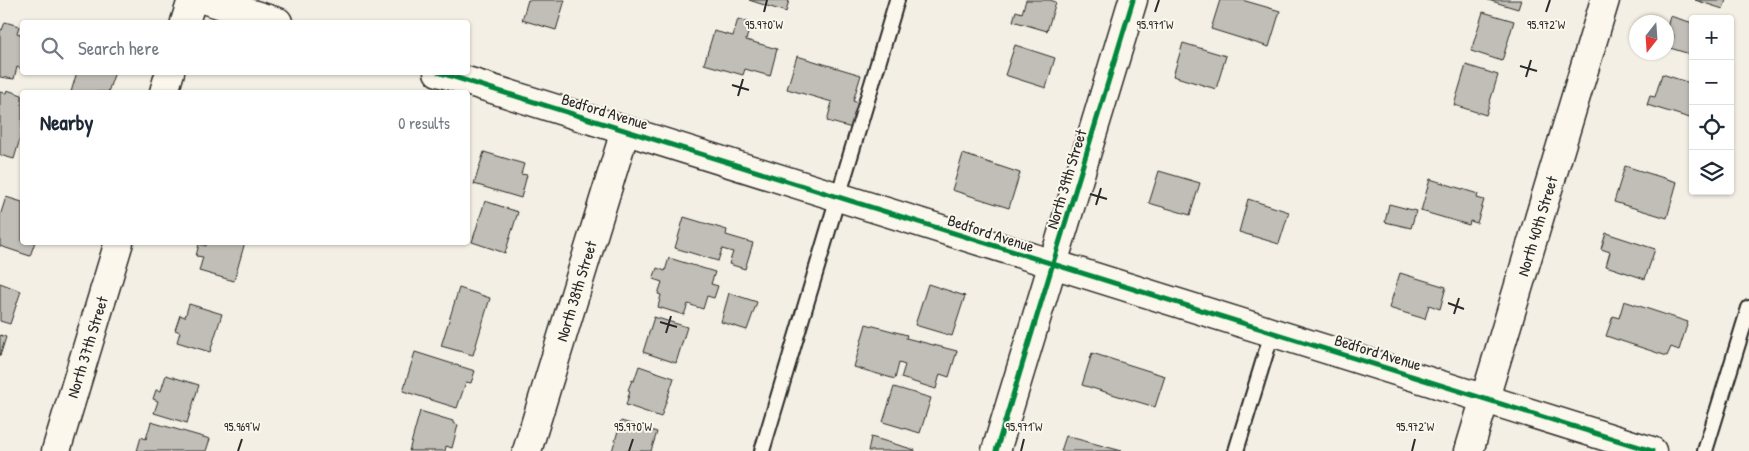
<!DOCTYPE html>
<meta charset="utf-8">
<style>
:root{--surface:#fff;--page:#f2f2f3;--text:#1f2937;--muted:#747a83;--line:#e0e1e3}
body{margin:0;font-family:"Patrick Hand",sans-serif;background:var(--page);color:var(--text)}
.controls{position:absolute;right:15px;top:15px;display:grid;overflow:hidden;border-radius:5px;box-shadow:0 1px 4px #0004}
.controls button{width:45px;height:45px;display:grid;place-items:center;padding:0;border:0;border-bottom:1px solid var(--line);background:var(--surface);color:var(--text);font:25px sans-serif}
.compass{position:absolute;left:1629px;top:15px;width:45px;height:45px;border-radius:50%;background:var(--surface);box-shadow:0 1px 4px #0004;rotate:197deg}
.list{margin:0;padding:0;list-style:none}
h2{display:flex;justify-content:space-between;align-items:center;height:65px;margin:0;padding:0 20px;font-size:21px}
h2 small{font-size:16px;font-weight:400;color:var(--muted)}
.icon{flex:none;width:28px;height:28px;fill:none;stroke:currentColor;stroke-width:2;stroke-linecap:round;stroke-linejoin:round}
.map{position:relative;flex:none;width:1749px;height:451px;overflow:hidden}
.search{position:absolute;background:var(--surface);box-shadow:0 1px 4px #0004;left:20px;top:20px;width:450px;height:55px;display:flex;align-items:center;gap:12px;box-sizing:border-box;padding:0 18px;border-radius:5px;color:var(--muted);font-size:19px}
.panel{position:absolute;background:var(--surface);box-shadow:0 1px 4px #0004;left:20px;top:90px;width:450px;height:155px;border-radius:5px}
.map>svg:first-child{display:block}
.building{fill:#c0beb6;stroke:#2b2b2b}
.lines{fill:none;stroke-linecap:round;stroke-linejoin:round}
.lane-casing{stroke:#2b2b2b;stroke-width:18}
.street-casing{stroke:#2b2b2b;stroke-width:31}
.secondary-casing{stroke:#2b2b2b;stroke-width:31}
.lane{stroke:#fbf7ec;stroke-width:14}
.street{stroke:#fbf7ec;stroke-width:28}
.secondary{stroke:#fbf7ec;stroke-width:28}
.cycleway-casing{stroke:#fbf7ec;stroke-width:8}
.cycleway{stroke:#00873e;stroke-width:5}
.ticks{fill:none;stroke:#2b2b2b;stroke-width:2}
.labels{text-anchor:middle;stroke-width:4;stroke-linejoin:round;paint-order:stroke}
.street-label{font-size:16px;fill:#2b2b2b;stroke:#fbf7ec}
.ticks-label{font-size:12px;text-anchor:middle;fill:#2b2b2b;stroke:#fbf7ec;stroke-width:4;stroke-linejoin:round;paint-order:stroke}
</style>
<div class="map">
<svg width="1749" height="451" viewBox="0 0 1749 451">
<rect width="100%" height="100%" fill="#f3efe4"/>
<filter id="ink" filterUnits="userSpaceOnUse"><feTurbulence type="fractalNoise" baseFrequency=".02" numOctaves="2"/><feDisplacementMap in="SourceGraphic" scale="10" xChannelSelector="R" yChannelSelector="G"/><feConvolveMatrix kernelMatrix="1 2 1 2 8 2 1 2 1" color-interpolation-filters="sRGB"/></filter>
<g filter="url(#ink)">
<!-- building -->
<path class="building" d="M528,0H565L556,30L522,20Z
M749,0H789L786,12Z
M1026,0H1050L1056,2L1047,31L1013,21L1016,11L1022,13Z
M1220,0H1242L1280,11L1269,47L1211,29Z
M1488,0H1521L1518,9Z
M1695,0H1726L1723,9Z
M1483,12L1514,21L1502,61L1471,51Z
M1670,16L1693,23V55L1670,48L1674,35L1666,32Z
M738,19L751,23L746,40L777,49L770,76L745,69L743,75L704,64L714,31L733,36Z
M5,22L19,26L17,33L22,35V69L17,67L14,79L0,77V29L2,30Z
M1183,43L1226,56L1216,89L1173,76Z
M1015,45L1055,58L1046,88L1005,75Z
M797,56L861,75L853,101L859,103L852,128L827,121L832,102L787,89Z
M1466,65L1498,75L1486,115L1454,105Z
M77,72H115L108,92H71Z
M1662,74L1693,84V119L1647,105L1650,96L1655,97Z
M7,90L22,95V132L14,159L0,155V92L6,93Z
M484,152L524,164L521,174L527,175L521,198L474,184Z
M963,154L1020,173L1009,208L952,190Z
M1625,166L1677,182L1667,218L1614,202Z
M1159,171L1200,183L1190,215L1149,203Z
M1430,179L1478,194L1477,198L1484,200L1477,223L1470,221L1469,225L1421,211Z
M6,197L22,202V242H35L30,256L0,246V216Z
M1248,199L1289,212L1279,244L1239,232Z
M485,201L518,212L505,253L472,242Z
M1389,204L1416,211L1411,228L1385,222Z
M684,217L727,230L726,235L753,243L745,269L729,264L733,252L722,249L718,261L675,248Z
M1606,233L1655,249L1645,279L1606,266L1610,252L1601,249Z
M207,242H245L234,281L199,271L203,257L196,256L199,244L206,246Z
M669,258L715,272L711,284L718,286L714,298L707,296L703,309L688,304L684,315L658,307L661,295L658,294L662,282L653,279L657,268L665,271Z
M1400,273L1446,287L1440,309L1429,305L1425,319L1389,308Z
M0,283L21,291L10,324L0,321Z
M928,284L965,296L952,336L915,325Z
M459,288L490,298L473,355L441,346Z
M729,293L757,302L747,330L721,322Z
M1624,301L1688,322L1679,350L1671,347L1667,356L1606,336L1613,316L1619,318Z
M189,304L222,314L210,352L177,342L180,332L175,330L180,315L185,317Z
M654,317L687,327L676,363L643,352Z
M866,324L907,335L906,338L957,351L949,377L940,374L936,389L901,378L905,365L899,363L895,379L854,367Z
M0,335L6,337L0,356Z
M415,352L475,371L471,383L466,382L457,408L403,391Z
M1092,353L1165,376L1155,407L1082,385Z
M639,366L674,378L661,417L626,405L630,391L628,390L632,380L634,381Z
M166,375L199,385L187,423L154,413L158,401L153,399L156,390L161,391Z
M894,387L931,398L920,433L883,422Z
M420,411L453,421V423L458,425L452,448L446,446L445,451H409Z
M621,421L657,432L651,451H612Z
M151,422L210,439L206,451H137L141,437L146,439Z
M1066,436L1122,451H1061Z
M871,437L915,450V451H868Z"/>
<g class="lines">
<defs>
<path id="lane" d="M762,451L897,0
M1236,451L1272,333
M1705,451L1749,308"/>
<path id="street" d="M185,22L192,0
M164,92L170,72
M56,451L119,242
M527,451L625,131
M996,451L1133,0"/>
<path id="secondary" d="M206,0L278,22
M438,72L1652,451
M1469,451L1605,0"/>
</defs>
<!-- lane casing -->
<use href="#lane" class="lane-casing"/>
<!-- street casing -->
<use href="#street" class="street-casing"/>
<!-- secondary casing -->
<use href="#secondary" class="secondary-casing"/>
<!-- lane -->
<use href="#lane" class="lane"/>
<!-- street -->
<use href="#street" class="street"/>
<!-- secondary -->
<use href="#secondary" class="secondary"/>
<defs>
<path id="cycleway" d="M438,72L1652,451
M996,451L1133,0"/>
</defs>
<!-- cycleway casing -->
<use href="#cycleway" class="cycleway-casing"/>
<!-- cycleway -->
<use href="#cycleway" class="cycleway"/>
</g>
</g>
<!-- ticks -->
<path class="ticks" d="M764,12L767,0M1155,12L1159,0M1546,12L1550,0M1520,66L1537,71M1526,77L1531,60M732,85L749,90M738,96L743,79M1090,194L1107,199M1096,205L1101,188M1448,303L1464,309M1454,314L1459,298M660,322L677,327M666,333L671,316M238,451L242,439M629,451L633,439M1021,451L1024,439M1412,451L1415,439"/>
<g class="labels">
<!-- street labels -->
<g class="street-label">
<text transform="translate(605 111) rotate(17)" y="6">Bedford Avenue</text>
<text transform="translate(1066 179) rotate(-73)" y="6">North 39th Street</text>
<text transform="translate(1537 226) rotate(-73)" y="6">North 40th Street</text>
<text transform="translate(991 233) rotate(18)" y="6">Bedford Avenue</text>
<text transform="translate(576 291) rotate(-73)" y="6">North 38th Street</text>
<text transform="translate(87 347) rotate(-73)" y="6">North 37th Street</text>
<text transform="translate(1378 352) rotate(17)" y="6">Bedford Avenue</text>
</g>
</g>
<g class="ticks-label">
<text x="764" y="29">95.970°W</text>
<text x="1155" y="29">95.971°W</text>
<text x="1546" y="29">95.972°W</text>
<text x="242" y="431">95.969°W</text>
<text x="633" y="431">95.970°W</text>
<text x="1024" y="431">95.971°W</text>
<text x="1415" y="431">95.972°W</text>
</g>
</svg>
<div class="controls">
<button>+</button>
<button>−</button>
<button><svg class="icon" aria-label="locate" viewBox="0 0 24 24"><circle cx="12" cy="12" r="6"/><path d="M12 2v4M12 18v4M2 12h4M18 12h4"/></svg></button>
<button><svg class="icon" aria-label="layers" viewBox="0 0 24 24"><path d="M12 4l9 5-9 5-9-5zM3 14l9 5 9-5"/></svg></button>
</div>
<svg class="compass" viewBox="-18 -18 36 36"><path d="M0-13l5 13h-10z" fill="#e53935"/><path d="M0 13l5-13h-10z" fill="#747a83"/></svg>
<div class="search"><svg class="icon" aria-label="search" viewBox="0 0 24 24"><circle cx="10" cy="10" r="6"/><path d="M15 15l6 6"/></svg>Search here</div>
<section class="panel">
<h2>Nearby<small>0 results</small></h2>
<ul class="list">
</ul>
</section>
</div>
